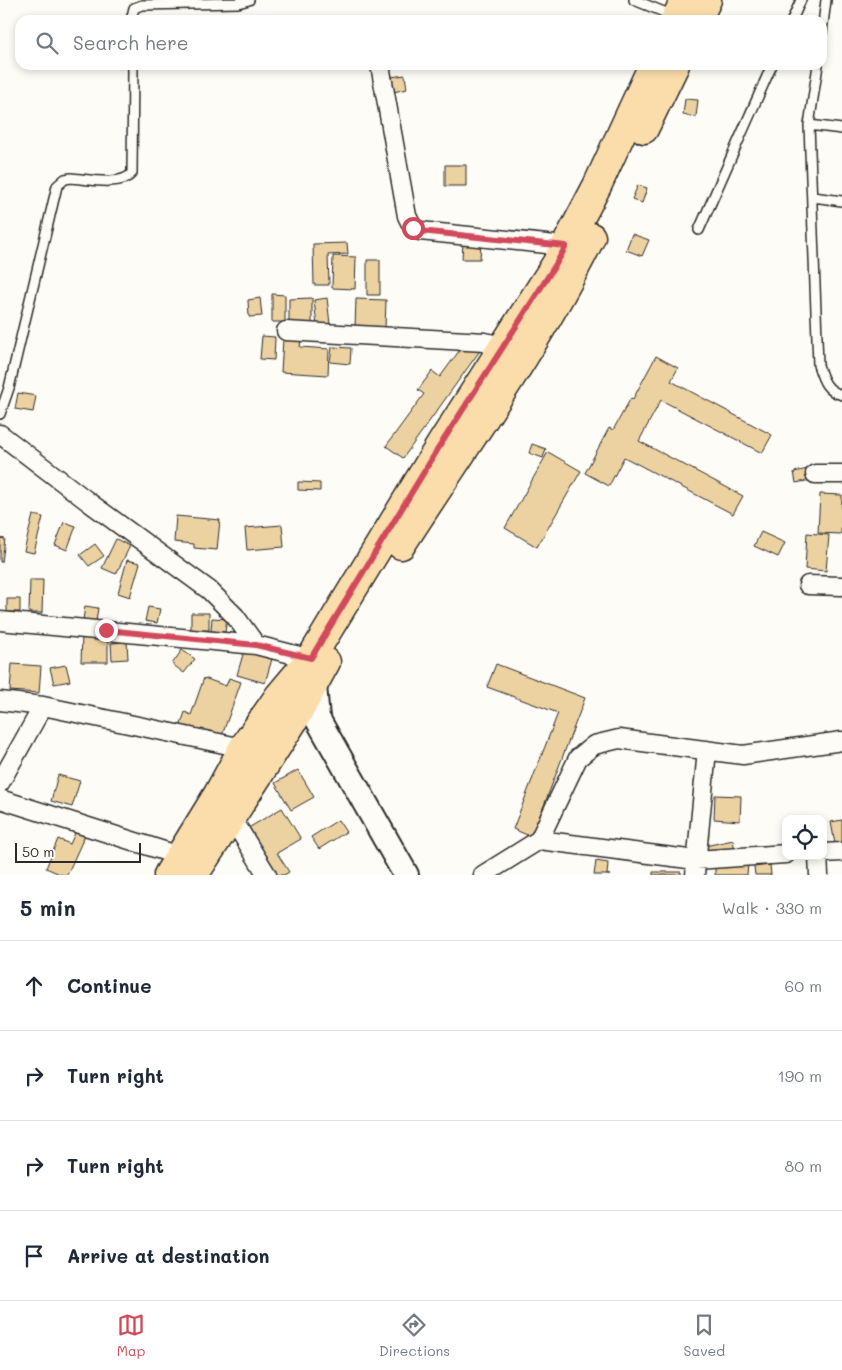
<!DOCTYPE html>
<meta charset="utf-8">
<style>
:root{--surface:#fff;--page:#f2f2f3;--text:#1f2937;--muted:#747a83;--line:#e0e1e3;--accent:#d1495b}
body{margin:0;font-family:Mali,sans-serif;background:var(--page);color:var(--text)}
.controls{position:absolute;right:15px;bottom:15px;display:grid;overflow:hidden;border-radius:10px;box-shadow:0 2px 8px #0003}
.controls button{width:45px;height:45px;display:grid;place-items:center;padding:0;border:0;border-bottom:1px solid var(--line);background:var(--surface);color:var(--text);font:25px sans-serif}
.scale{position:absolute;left:15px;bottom:12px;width:126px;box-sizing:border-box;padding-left:5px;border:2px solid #2b2b2b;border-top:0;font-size:14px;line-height:18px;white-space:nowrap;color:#2b2b2b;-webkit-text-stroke:4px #fdfcf7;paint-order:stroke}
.stop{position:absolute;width:15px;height:15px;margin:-11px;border:4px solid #d1495b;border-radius:50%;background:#fff}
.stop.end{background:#d1495b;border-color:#fff;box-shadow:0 1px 5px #0008}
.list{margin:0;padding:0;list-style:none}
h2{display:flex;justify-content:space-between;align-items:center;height:65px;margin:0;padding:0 20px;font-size:21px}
h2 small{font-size:16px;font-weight:400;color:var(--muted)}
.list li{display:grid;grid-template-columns:32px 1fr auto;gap:15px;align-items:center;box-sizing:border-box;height:90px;padding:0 20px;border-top:1px solid var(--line)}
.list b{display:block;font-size:19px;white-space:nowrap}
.list em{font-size:16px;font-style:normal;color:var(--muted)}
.icon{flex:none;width:28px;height:28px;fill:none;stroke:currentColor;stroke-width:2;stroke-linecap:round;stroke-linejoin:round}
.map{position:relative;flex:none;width:842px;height:875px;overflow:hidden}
.search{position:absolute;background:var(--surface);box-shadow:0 2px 8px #0003;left:15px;right:15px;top:15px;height:55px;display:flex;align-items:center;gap:12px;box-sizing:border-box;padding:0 18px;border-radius:15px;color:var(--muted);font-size:19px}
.sheet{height:425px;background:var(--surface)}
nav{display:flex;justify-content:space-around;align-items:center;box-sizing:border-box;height:70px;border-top:1px solid var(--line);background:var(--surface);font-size:14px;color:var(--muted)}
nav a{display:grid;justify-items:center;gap:2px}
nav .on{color:var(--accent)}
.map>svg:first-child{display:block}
.building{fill:#edd2a1;stroke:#2b2b2b}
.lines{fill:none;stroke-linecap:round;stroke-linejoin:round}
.lane-casing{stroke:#2b2b2b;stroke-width:12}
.street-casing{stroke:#2b2b2b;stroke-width:21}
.secondary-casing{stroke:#2b2b2b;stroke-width:28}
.primary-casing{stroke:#2b2b2b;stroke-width:31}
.lane{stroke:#fdfcf7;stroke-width:9}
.street{stroke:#fdfcf7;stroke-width:18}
.secondary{stroke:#fdfcf7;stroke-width:24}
.primary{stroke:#fbddab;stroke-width:28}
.route{stroke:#d1495b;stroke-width:6}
</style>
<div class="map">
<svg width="842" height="875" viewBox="0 0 842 875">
<rect width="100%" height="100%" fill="#fdfcf7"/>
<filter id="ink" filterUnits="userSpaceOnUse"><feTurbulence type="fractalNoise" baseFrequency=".02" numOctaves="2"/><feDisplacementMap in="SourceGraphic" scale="10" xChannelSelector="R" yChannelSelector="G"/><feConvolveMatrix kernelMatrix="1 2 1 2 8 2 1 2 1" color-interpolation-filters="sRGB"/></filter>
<g filter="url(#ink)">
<!-- building -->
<path class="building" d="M405,75L407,89L393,92L391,77Z
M685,99L698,100L696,117L683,115Z
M445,165H466V186H445Z
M638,185L647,188L642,203L632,199Z
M632,234L649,240L642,256L626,250Z
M463,242L481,243L480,259H462Z
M347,243L348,254L328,255L329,285H314L313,244Z
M333,256L356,257L355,289L332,288Z
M367,260H380V295H367Z
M272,294L285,295V322H272Z
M260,298L262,316L249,317L248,300Z
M312,298V323L289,324V299Z
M327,298L330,324L317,326L314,300Z
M356,299L386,300L385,328L355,327Z
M262,336L275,337L274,360L260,359Z
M283,339L301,340L300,347L329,349L328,375L281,372Z
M465,343L479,352L403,458L386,446L424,394L418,390L432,371L440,377Z
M332,347L351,348L350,364L330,362Z
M656,356L678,368L671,381L772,435L762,453L661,400L639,441L743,496L733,514L624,457L609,486L585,473L609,428L613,430L631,398L633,399Z
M18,393L36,396L33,412L15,409Z
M532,444L546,449L543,458L529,453Z
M548,452L581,471L537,547L505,528Z
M808,469L811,480L796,483L794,472Z
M298,482L320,483V491L298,490Z
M820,494L842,495L841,534L818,533Z
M33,515L43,517L34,553L24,551Z
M176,516L220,520L217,550L194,548V544L174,542Z
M64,522L76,526L67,550L55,545Z
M282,525L284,547L247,550L245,528Z
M761,532L785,543L778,557L754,546Z
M807,533L829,535L826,571L805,569Z
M0,538L5,539L2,562H0Z
M116,539L130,546L116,574L102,568Z
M95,544L104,556L89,566L80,555Z
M127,560L140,563L130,597L118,593Z
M30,580H43L42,613H29Z
M7,599H20V612H7Z
M85,606L98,608L96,622L83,620Z
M148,607L160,609L157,623L145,621Z
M191,613H209V630L191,631Z
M212,618L227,619L225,632L211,631Z
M82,636H108V662H81Z
M127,642L128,659L112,660L111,643Z
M182,650L195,659L184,673L172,664Z
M244,651L272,659L265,683L237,675Z
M12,664L41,666L39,693L10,691Z
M496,664L585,698L532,837L513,829L558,713L487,687Z
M66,665L70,681L54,684L50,668Z
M204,678L226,686L229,678L241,682L220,741L180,727L185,712L191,715Z
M298,770L314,797L291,810L275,783Z
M58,775L80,781L72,807L51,801Z
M715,795L741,796L740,821L714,819Z
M282,808L301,839L277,853L289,872L284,875H272L245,830Z
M338,820L346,832L319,849L311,837Z
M842,820V843L835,844L831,822Z
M76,831L85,835L67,875H62L46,868L58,839L70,844Z
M733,840L735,851L707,856L705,846Z
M596,861L608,863L607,875H610H594Z
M715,862L748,864L747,875H715Z
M770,865L771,875H755L754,867Z
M653,872H681V875H653Z"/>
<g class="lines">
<defs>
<path id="lane" d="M634,0L674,16
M131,20L134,8L142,5L238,3L249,0
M792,20L801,0
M822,32L826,0
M818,65L809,125L818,365C823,380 826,391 842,395
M809,125L842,129
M813,197L842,201
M699,230L772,65
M0,414L9,388L57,186L65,179L71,178C87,179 121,187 132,173L133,65"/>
<path id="street" d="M380,65L407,216L413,228L420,231L566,246
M286,331L485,342L504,346L512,351
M0,434L90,503L209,590L235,616L256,645
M815,474H842
M808,585L842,586
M0,621L256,645L319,661
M0,701L43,706L243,748
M0,783L43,706
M0,799L180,856
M227,810L267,875
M539,840L696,860L786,854
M823,853L842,852
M818,856L819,875
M483,875L539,840L578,758L594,745L619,739L743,755L842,741
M695,875L707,750"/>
<path id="secondary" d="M313,675L317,718L406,875"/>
<path id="primary" d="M675,20L685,0
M697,20L707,0
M644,129L675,65
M401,545C466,444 538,345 591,237
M168,875L218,794L243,748L279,696L311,658L441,444L556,264L597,186L653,65
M194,875L294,720L326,662"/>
</defs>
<!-- lane casing -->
<use href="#lane" class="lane-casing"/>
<!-- street casing -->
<use href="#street" class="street-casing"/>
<!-- secondary casing -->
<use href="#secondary" class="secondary-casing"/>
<!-- primary casing -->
<use href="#primary" class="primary-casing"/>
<!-- lane -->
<use href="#lane" class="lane"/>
<!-- street -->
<use href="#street" class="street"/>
<!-- secondary -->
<use href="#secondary" class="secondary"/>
<!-- primary -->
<use href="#primary" class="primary"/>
</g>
</g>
<g class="lines" filter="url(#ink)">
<!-- route -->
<path class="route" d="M106,630L256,645L311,658L441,444L556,264L566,246L420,231L413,228"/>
</g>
</svg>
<div class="controls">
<button><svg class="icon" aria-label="locate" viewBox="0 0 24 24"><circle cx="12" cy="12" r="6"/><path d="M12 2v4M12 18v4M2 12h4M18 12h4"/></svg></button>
</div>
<div class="scale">50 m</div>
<div class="stop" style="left:413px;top:228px"></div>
<div class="stop end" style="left:106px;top:630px"></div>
<div class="search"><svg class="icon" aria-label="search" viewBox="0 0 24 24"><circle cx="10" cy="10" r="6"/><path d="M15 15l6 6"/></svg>Search here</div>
</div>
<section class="sheet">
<h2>5 min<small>Walk · 330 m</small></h2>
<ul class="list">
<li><svg class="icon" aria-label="ahead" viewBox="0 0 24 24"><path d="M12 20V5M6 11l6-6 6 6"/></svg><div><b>Continue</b></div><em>60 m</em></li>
<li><svg class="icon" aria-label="right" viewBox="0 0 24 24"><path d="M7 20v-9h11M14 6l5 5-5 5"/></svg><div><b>Turn right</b></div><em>190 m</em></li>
<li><svg class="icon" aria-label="right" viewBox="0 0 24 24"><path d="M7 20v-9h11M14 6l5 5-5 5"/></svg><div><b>Turn right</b></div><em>80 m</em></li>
<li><svg class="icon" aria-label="arrive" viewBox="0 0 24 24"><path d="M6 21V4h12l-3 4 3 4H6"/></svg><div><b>Arrive at destination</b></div></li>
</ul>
</section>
<nav>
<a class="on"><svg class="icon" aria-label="map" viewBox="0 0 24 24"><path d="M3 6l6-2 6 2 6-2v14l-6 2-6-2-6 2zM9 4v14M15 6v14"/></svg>Map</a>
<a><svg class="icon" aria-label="directions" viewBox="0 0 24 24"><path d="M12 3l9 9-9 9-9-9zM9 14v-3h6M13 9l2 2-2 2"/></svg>Directions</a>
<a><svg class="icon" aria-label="saved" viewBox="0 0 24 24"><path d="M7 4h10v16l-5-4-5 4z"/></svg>Saved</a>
</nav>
